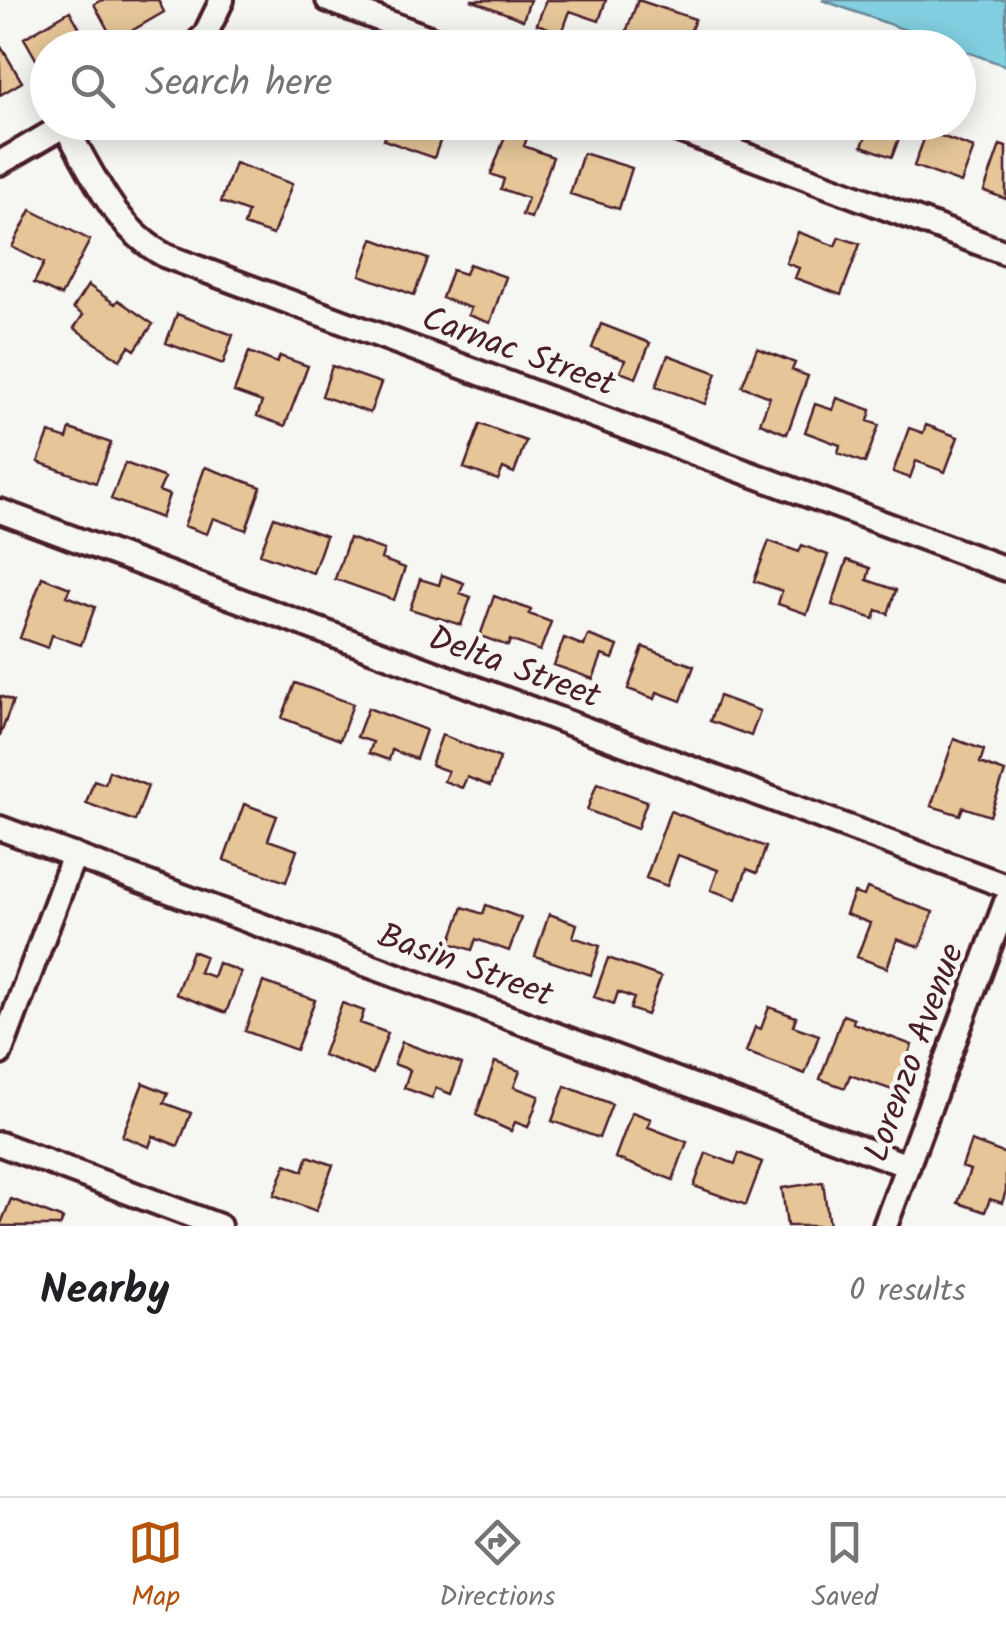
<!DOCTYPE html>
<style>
:root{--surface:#fff;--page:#f6f6f6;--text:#202124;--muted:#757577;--line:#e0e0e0;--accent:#b45309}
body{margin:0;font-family:Kalam,sans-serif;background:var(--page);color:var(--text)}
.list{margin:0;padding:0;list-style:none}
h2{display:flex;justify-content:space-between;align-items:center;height:130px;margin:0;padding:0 40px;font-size:42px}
h2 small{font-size:32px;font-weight:400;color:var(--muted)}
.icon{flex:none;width:55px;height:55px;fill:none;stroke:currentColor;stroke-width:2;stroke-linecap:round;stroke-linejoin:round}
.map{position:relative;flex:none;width:1006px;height:1226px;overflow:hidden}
.search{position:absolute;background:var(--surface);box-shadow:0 5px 25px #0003;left:30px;right:30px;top:30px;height:110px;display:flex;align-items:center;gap:25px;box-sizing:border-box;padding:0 35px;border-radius:55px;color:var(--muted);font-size:38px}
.sheet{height:270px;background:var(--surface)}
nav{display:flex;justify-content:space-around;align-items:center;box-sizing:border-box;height:140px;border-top:2px solid var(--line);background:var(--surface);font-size:28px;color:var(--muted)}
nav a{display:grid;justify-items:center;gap:5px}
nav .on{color:var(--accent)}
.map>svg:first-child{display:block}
.water{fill:#81cfe0;stroke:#6b8998;stroke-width:2.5}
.building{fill:#e6c698;stroke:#4a1f2b;stroke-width:2.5}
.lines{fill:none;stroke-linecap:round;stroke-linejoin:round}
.minor-casing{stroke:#4a1f2b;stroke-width:30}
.minor{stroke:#f6f6f2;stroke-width:22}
.labels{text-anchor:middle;stroke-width:9;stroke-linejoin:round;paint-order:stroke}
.street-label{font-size:35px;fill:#4a1f2b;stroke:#f6f6f2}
</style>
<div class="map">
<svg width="1006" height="1226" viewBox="0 0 1006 1226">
<rect width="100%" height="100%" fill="#f6f6f2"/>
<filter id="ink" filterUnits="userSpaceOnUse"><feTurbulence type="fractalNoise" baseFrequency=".01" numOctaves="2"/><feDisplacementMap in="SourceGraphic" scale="20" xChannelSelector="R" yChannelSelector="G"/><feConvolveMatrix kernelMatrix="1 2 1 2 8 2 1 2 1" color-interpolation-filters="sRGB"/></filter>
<g filter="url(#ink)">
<!-- water -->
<path class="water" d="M822,0H1006V66Z"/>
<!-- building -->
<path class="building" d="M102,0H158L164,12L114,41L94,4Z
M471,0H530L523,20Z
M546,0H606L599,21L570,11L562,33L537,24Z
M638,0L695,19L684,48H642L623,40Z
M70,11L88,43L80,48H48V80L24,38Z
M2,48L22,82L0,95V50Z
M391,122H447L434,158L384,140Z
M839,122H905L892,157L862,146L867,134Z
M507,131L527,138L524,146L553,157L531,218L522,215L528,198L501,189L504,179L491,174Z
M927,131L974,148L961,183L914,166Z
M1000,145L1006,147V199L984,191Z
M583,153L632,168L619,209L570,194Z
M235,163L292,184L273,235L244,225L248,212L221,202Z
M31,210L90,240L61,296L34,283L44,263L12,247Z
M798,232L835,246L839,237L860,244L841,295L795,278L799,268L786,263Z
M373,239L428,259L414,295L360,275Z
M469,264L506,277L490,323L468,315L471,308L442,298L452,270L465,274Z
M88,285L115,304L118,300L153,324L135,350L129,346L120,360L74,328L83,315L73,308Z
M177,314L233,335L223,364L166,343Z
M601,324L650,343L636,378L620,372L625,360L592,348Z
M757,348L795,363L792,370L808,376L787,434L760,423L770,397L742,386Z
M249,352L277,363L280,356L308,366L285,426L257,416L262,402L234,392Z
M668,355L717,373L705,404L656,386Z
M332,366L381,383L370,413L322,396Z
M837,398L871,410L868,421L879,425L865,463L838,453L840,445L805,432L815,404L833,410Z
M480,424L526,441L514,473L503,468L498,480L464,468Z
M926,425L958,437L945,472L916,461L910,478L893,472L909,428L923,433Z
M70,429L111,443L96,483L38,462L49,433L67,439Z
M125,463L165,478L159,491L169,495L161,518L111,499Z
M205,467L261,487L246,530L213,518L207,534L184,526Z
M274,517L326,536L313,573L260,554Z
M349,538L384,550L381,559L405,568L394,600L335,579Z
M769,541L799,552L802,545L828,555L807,614L778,604L782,591L754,581Z
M847,560L870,568L867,580L896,590L888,614L877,610L874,619L832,605Z
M442,575L464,583L460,593L471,597L461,625L410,609L420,579L439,585Z
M42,577L70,588L66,596L95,607L81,645L52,635L48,648L20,638Z
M494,596L531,610L529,614L551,622L540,651L510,640L508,646L480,636Z
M588,635L618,646L613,659L602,655L593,679L554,665L564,638L584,646Z
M643,647L694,666L681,701L657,692L655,699L628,689Z
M295,683L353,704L340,740L282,718Z
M0,696L13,701L0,736Z
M719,696L760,711L751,736L710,721Z
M368,708L426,730L416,759L392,750L389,760L369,753L373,742L357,737Z
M442,735L500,758L490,786L467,777L462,788L444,781L448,771L431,765Z
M954,739L984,750L980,763L1005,772L990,816L963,807L960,815L931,806Z
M109,771L148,786L135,821L86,803L94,780L105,784Z
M597,783L647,801L637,829L587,810Z
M244,804L277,816L268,840L297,850L286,882L224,860Z
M670,811L766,847L757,873L747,869L736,899L711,890L718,870L678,855L667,886L646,878Z
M867,888L933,912L920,947L897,939L887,968L857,957L870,923L846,914L854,893L864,896Z
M486,905L521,918L509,951L476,939L472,950L450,943L463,907L483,914Z
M549,914L577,924L573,937L600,946L591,975L535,956Z
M192,951L205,956L199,972L213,977L218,963L241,972L226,1013L176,994Z
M608,958L661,977L647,1015L630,1009L634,998L618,992L614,1004L594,997Z
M263,982L315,1000L296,1050L245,1031Z
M342,1003L364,1011L360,1023L388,1033L373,1074L323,1055Z
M769,1007L796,1017L793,1026L819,1035L805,1074L746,1052L755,1027L761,1029Z
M843,1015L854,1019L853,1023L912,1045L895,1091L850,1075L845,1088L820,1079Z
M402,1042L462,1064L451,1094L436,1088L432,1098L404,1088L410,1070L394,1064Z
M495,1062L520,1071L514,1087L539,1096L528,1127L515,1122L511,1131L476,1115Z
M143,1083L168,1093L164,1103L191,1113L178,1146L153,1136L149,1147L122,1136Z
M565,1086L612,1104L599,1138L552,1121Z
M632,1112L651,1119L648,1127L687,1142L673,1180L615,1158Z
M971,1141L1006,1154V1191L1002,1203L990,1199L985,1212L958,1203L970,1170L962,1167Z
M706,1153L735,1164L739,1153L762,1162L746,1205L694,1186Z
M308,1156L333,1165L316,1211L274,1195L286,1164L303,1171Z
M823,1182L829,1226H787L782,1188Z
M11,1199L63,1219L60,1226H0Z"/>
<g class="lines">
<defs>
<path id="minor" d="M328,0L456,48
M192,48L205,35L222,0
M657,122L1006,253
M65,126C93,174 115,229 166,256L1006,569
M0,163L70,122
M0,511L1006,886
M0,828L908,1166
M0,1053L74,855
M0,1144L219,1226
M885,1226L1006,902"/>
</defs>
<!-- minor casing -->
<use href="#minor" class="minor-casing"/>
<!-- minor -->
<use href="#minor" class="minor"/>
</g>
</g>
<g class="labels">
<!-- street labels -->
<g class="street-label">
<text transform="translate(519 350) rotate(20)" y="12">Carnac Street</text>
<text transform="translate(515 666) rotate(20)" y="12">Delta Street</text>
<text transform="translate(466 964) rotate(20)" y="12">Basin Street</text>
<text transform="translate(913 1052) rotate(-70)" y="12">Lorenzo Avenue</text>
</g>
</g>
</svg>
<div class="search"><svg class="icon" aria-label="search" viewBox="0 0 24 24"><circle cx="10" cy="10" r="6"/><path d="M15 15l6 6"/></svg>Search here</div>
</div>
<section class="sheet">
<h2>Nearby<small>0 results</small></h2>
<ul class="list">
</ul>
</section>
<nav>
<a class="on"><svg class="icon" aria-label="map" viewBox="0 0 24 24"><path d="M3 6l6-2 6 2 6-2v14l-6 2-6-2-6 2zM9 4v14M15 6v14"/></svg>Map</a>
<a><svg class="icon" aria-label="directions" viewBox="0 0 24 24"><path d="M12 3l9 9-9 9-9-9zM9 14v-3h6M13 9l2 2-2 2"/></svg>Directions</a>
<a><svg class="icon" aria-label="saved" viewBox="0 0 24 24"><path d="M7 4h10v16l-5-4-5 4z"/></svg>Saved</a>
</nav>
